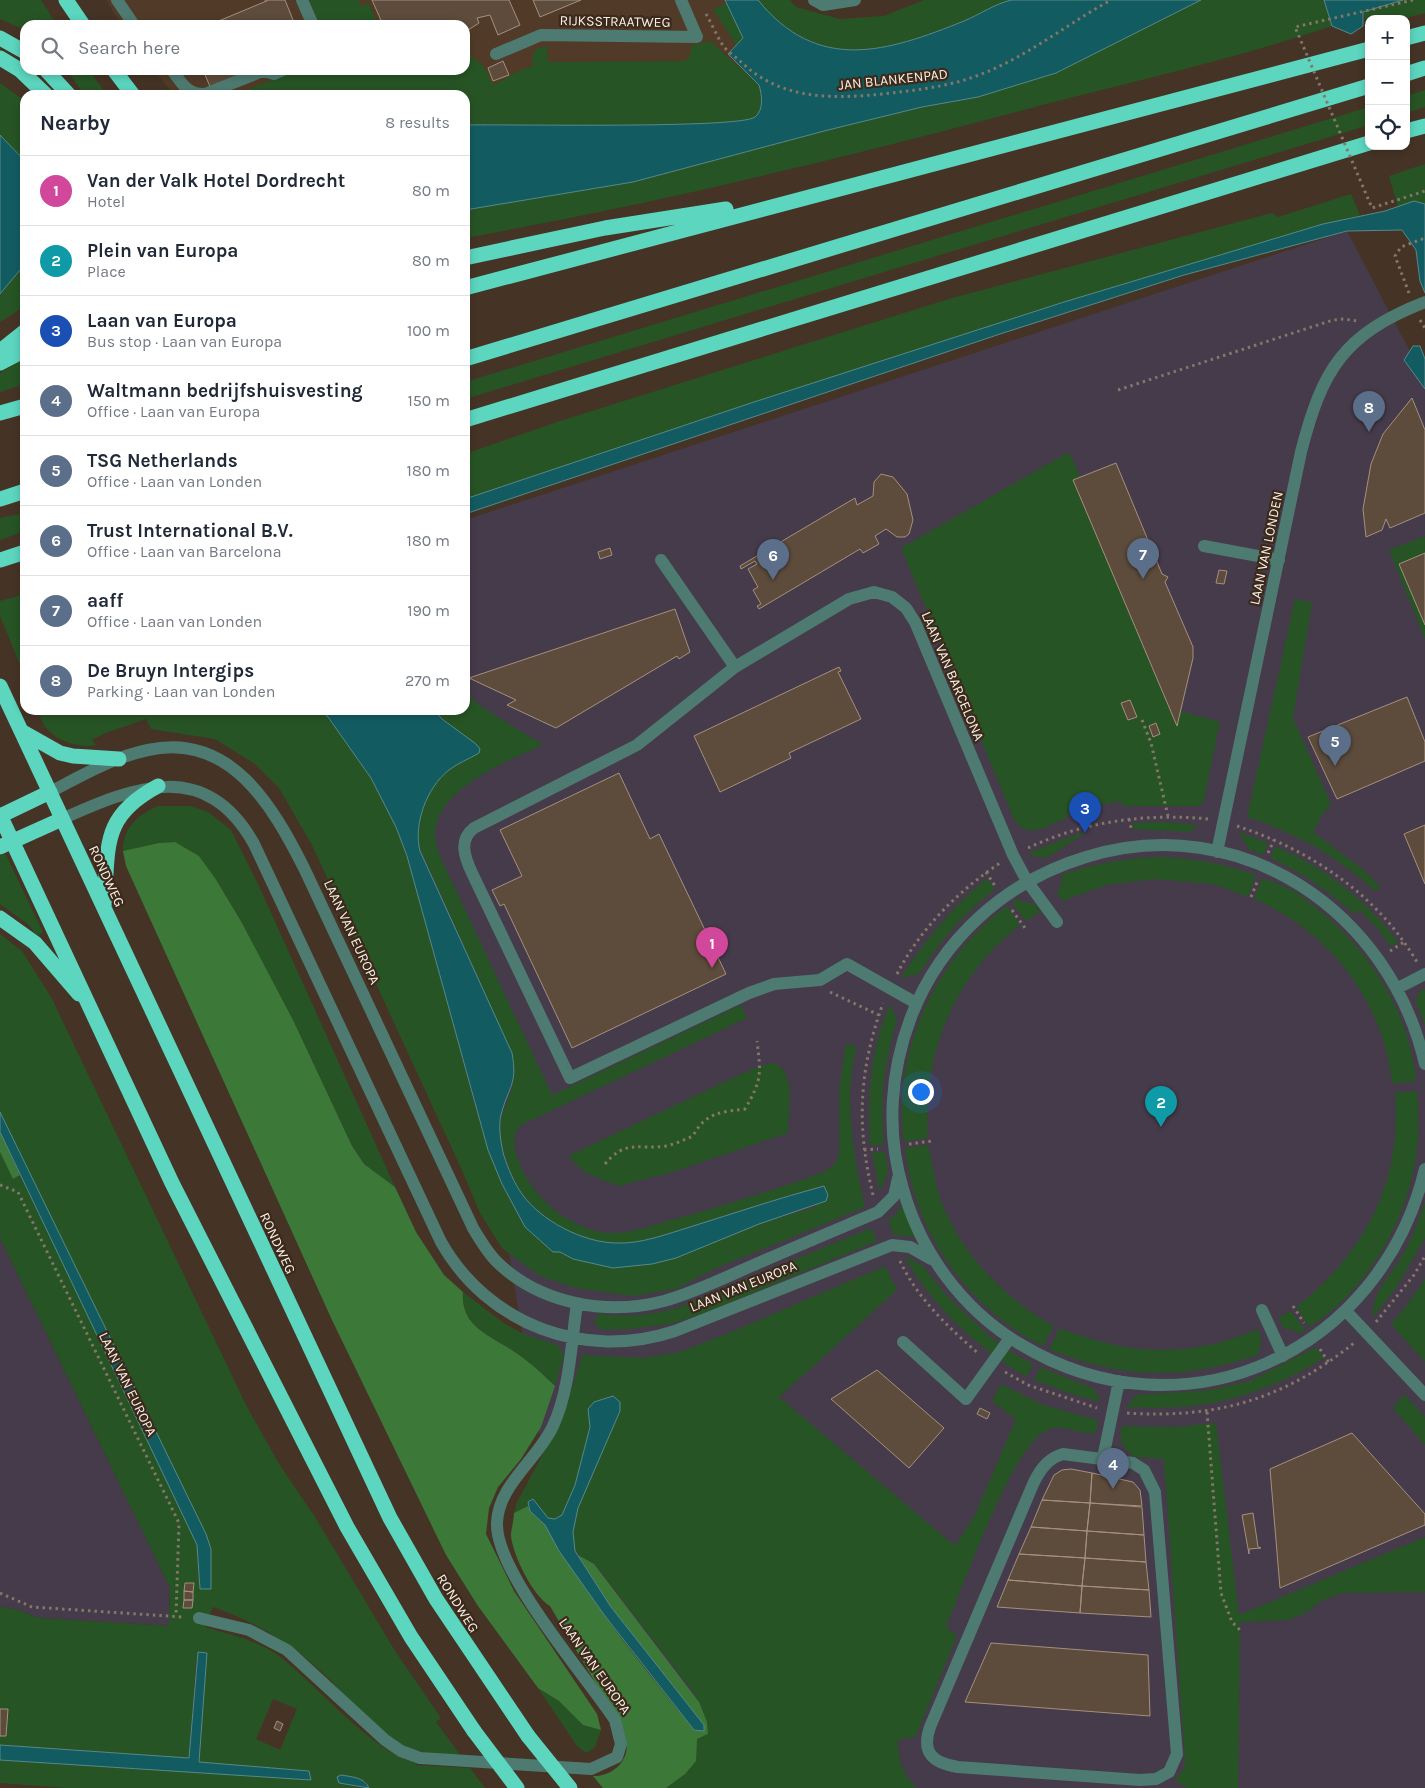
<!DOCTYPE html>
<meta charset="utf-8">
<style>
:root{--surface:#fff;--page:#f2f2f3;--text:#1f2937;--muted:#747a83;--line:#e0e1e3;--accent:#d93025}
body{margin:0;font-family:Karla,sans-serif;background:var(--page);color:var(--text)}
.controls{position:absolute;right:15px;top:15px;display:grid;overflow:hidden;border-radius:10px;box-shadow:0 2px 8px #0003}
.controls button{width:45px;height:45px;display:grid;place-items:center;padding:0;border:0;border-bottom:1px solid var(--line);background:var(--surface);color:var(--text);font:25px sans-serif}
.you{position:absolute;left:920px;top:1091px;width:18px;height:18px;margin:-12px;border:4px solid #fff;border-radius:50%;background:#1a73e8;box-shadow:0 0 0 8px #1a73e833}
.badge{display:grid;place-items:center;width:32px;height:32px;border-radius:50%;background:var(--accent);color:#fff;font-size:16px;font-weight:700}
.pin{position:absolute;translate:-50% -41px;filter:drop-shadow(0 1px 2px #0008)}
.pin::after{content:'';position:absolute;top:26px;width:18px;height:15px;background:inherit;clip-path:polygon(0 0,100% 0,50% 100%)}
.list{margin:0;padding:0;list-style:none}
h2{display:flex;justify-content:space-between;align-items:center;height:65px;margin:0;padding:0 20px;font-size:21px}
h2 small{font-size:16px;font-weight:400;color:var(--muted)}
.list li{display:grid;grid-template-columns:32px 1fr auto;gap:15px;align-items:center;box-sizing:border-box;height:70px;padding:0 20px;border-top:1px solid var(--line)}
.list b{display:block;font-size:19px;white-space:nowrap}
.list p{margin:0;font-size:16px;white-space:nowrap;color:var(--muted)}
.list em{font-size:16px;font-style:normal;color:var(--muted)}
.icon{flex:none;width:28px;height:28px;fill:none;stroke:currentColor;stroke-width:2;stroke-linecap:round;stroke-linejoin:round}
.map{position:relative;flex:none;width:1425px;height:1788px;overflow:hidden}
.search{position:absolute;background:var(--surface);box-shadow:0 2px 8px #0003;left:20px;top:20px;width:450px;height:55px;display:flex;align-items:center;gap:12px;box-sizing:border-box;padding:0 18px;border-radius:15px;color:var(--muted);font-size:19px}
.panel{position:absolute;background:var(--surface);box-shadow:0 2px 8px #0003;left:20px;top:90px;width:450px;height:625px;border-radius:15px}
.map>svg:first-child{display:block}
.built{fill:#513b28}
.industrial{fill:#463b4a}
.green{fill:#275425;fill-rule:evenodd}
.forest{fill:#3c7939}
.water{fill:#125c61;stroke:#588889}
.building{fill:#5d4b3b;stroke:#a5907f}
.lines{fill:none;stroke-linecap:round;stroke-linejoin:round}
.path{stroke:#847668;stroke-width:3;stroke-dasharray:2.5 4;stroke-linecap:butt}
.minor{stroke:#4e7b71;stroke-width:12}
.highway{stroke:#5cd6bf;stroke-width:15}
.path-bridge{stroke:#847668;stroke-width:3;stroke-dasharray:2.5 4;stroke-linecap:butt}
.highway-bridge{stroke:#5cd6bf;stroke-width:15}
.labels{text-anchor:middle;stroke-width:4.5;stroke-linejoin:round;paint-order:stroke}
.street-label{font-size:14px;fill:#faefe5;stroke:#3b2a1b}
</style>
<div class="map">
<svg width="1425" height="1788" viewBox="0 0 1425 1788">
<rect width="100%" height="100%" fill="#453425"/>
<!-- built -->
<path class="built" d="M106,0H742L777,127L465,149V95H174L154,70H465V25H122Z"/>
<!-- industrial -->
<path class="industrial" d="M1347,231L1425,380V1788H763L579,1559L549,1491L468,1010L372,710H465V520Z
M0,1238L170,1588L169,1626L39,1618L15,1609L0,1607Z"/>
<!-- green -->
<path class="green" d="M0,0H41L57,25H25V30L0,19Z
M309,0H358L361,6L369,3L378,25H320Z
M758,0H790L796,7L840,19L884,16L924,0H1012C926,38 831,90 758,0Z
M1201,0H1324L1332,26C1237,58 1139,80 1042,105C851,156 660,203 465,238V210L633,182L828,130L922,107L978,97L1056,73Z
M1403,0H1425V13L1402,19H1369L1368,28L1363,12Z
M727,3L743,38L736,45L713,9Z
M710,41L759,85C762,95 764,110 755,117C741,129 502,124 465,125V95H233L299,70H465V50L484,67L494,85L521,70L533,66L532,56L536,49L547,46L548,62L685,61L690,56L691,46Z
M66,70H89L107,95H85Z
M0,83L25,101V161L0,135Z
M1425,90V107L1406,113V96Z
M1369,107V125L465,399V382Z
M1425,164V204L1414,201L1398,207L1389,176Z
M1351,194L1360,215L1278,237L751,403L465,499V454L560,421L952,298L1272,213L1278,217Z
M25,264V306L0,322V294Z
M25,358V384L0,392V373Z
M1069,452L1085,488L1078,491L1176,725L1180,711L1220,722L1204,800L1200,806H1122L1121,801L1068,812V817C1048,825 1026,843 1013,817L901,548Z
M25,513V531L0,540V518Z
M1425,536V639L1389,550Z
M25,594V677L0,616V601Z
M1295,599L1312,602L1293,718L1331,804L1322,815L1313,832L1361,868L1381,887L1375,891C1337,856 1296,833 1247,817Z
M465,692L482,707L543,745C508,761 436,788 435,834C435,846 440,857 445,867L552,1095L741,1005L747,1018L521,1125C509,1137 515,1153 521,1167C535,1200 571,1229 608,1233C630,1234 654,1225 675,1219C725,1205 775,1190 824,1172L835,1164L839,1154V1089L846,1044L857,1047C842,1095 854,1159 865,1207L712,1270L676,1289L633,1296L576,1288L540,1276L502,1248L480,1213L461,1168L312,845L279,788L255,764L215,739L151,729L146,719L105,733L92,740L96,745C80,749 53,740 44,725C41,721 40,715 38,710H320L328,717L371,778L396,827L407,856L482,1130L502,1184L512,1204L560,1252L573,1259L676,1258L759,1224L815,1207L824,1186C779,1198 735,1213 690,1227C667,1234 641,1244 617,1243C584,1243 541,1221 522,1194C513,1182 505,1159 502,1145C496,1117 506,1110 512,1087C515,1075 514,1065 512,1053L418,844C416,819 428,786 448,770C457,763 469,758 479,753L434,710H465Z
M158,806H191L208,812L231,830L258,884L395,1187L364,1164L352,1146L293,1020L242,923L215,878L199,856L175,842L159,843L123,851C123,827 138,815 158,806Z
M1164,822L1198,825L1189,832L1133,829L1132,823Z
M1083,832V835C1074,839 1049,858 1044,858C1039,858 1033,855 1028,853Z
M1238,832L1268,843L1263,855L1249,849Z
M1275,846C1325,868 1365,899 1398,942L1391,947L1379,930L1360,910L1354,914C1329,891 1302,873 1271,858Z
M5,853L43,932L37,936L29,925L0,904V856Z
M1154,857C1190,857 1222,863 1256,875L1248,897L1214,884L1153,879L1106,885L1062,901L1057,893L1063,880L1061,875C1092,864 1122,859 1154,857Z
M987,878L995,889C960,918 944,936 919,974L901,978C925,940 952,907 987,878Z
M1262,878C1273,882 1284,886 1294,891C1301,895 1308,902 1315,907C1370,950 1409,1011 1416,1081L1393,1084C1390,1070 1388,1056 1384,1043C1365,978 1315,925 1254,899Z
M1018,898L1020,901L1035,904L1040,912L1026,921L1012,903Z
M1007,906L1020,925C953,977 922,1055 928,1138L904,1142C891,1053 936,958 1007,906Z
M0,934L22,951L52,999L246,1405L279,1464L315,1517L395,1651L441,1718L436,1722L461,1756C443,1754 423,1754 405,1746C373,1732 351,1700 326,1676C293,1644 256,1622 213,1607L205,1627C228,1634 256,1640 276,1654C316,1683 370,1751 416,1763V1765L470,1768L485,1788H369L366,1782L337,1777L339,1783L361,1788H69L0,1783V1760L311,1779L309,1771L199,1762L207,1653L199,1652L196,1662L189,1758L0,1745V1607L15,1609L39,1618L169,1626L170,1588L0,1238V1152L13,1179L20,1175L186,1520L197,1545L200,1589H211V1549L0,1112ZM273,1699L297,1709L280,1750L256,1739Z
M1424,989L1425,991V1025L1416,1001L1420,991Z
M890,1004L897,1019C884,1067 880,1095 884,1144L870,1146C868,1092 869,1054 890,1004Z
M771,1063C798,1067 788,1113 788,1133L669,1173L618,1186L584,1172L568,1156L752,1069Z
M1417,1091C1418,1106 1419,1122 1418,1137C1414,1210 1371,1288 1309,1327L1296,1307C1365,1253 1402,1183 1395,1093Z
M928,1145C932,1163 935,1183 941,1201C962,1255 1004,1298 1054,1326L1043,1346C968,1309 914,1232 905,1148Z
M885,1151L888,1172L880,1192L872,1153Z
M1425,1202V1238L1396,1288L1373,1317C1372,1289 1392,1276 1404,1252C1413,1237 1419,1219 1425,1202Z
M902,1204L917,1237L894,1235L888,1220L896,1214Z
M871,1228L877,1241L702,1314L670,1324L630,1329L602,1330L594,1323L598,1314C627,1318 652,1315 680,1307Z
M904,1256L922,1265L947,1296L988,1335L1011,1352L1033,1364L1026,1377C975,1345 934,1308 904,1256Z
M885,1266L897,1290L779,1397L955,1546L974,1517L1016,1419L992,1401L1001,1384L1043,1405L1098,1420L1096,1432C1082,1438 1065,1421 1045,1431C1011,1449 963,1587 946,1627L957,1636L916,1736L898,1740C898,1758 902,1775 917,1788H666L685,1774L697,1739L708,1734L707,1722L695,1694L595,1564L578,1555C559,1516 607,1449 620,1411L616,1397L608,1396L589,1414C593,1433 573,1498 562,1515L555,1519L548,1518L533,1499L528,1502V1506L514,1513L517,1502L563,1417L582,1355L644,1358L680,1352L736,1330Z
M1425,1279V1362L1391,1324L1407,1305Z
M463,1292L505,1324L524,1334L558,1345L564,1356L555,1386C543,1375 530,1362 516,1353C492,1336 460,1328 463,1292Z
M1291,1311L1305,1330L1299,1334L1297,1331L1284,1328L1278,1318Z
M1060,1328C1126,1355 1191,1359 1257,1329L1262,1339L1258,1355C1183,1380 1123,1380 1049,1349Z
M1316,1347L1324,1358C1256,1399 1204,1411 1126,1407L1136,1395L1210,1390L1250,1381Z
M1040,1367L1093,1388L1101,1402L1075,1395L1034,1380Z
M1404,1394L1425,1417V1445L1393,1408Z
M1216,1423L1239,1615L1425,1537V1592L1343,1593L1323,1600L1305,1613L1288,1620L1240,1622L1238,1788H1187L1175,1780L1184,1768L1185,1761L1164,1459L1135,1457C1123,1447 1118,1442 1122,1426L1173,1427Z
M538,1688L559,1701L583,1725L601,1730L595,1747L586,1753L577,1746Z"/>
<!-- forest -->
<path class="forest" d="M175,842L199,856L215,878L242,923L293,1020L352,1146L364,1164L395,1187L416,1232L444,1275L463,1292C460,1328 492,1336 516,1353C530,1362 543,1375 555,1386L541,1427L521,1459L498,1487L489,1508L486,1534L514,1591L597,1714L601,1730L583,1725L559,1701L538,1688L478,1606L446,1555L332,1320L126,866L123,851L159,843Z
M0,1132L20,1175L13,1179L0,1152Z
M528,1506C531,1516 543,1520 548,1529C589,1601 642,1665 694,1730L704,1731V1725L611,1607L578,1555L594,1564L699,1702L707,1722L708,1734L697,1739L696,1761L685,1774L666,1788H603L593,1776C611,1777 631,1761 626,1740C621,1722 609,1705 599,1689C583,1661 566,1634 550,1606C533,1596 513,1556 511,1536C511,1529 514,1520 514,1513Z"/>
<!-- water -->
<path class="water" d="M725,0H758C818,74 887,52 964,21C979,15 996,3 1012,0C1030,0 1051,0 1069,0C1113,0 1157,0 1201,0L1056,73L978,97L922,107L828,130L633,182L465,210V125C502,124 740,129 755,117C764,110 762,95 759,85L728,54L743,38Z
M1324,0H1403L1363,12V26L1351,34L1332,26Z
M0,135L25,161V264L0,294Z
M1414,201L1425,204V293L1420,281L1416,250L1402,230L1347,231L1184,275L997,335L465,514V499L751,403L1064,302L1323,224L1385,211Z
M1413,346H1420L1425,359V389L1404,360Z
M320,710H434L442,719L476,744L480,749L479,753C469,759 458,763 449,770C427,787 413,824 420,851L512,1053C518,1085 508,1087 501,1115C498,1126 501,1145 504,1156C508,1168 514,1183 522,1194C541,1221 584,1243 617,1243C641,1244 667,1234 690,1227C735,1213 779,1198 824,1186L828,1195L826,1201L759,1224L676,1258L652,1264L613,1268L573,1259L560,1252H553L525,1227L502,1184L488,1150L407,856L396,827L371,778L328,717Z
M0,1112L206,1534L211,1549V1589H200L197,1545L0,1132Z
M613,1396L620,1402V1411L578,1508L573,1532L575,1551L611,1607L704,1725V1731L694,1730L605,1616L559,1551L545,1525L530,1511L528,1502L533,1499L548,1518L555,1519L562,1515L575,1485L590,1427L588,1409L594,1402Z
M198,1652L207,1653L199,1762L309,1771L311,1780L0,1760V1745L189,1758Z
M341,1775C352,1777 364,1777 369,1788L339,1783L337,1777Z"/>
<!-- building -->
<path class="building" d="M269,0H285L295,25H209Z
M372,0H509L520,25L498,35L490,15L477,18L479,23L465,32V25H383Z
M533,0H581L540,17Z
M503,61L509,75L493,81L488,68Z
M203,70H256L211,89Z
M1412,398L1425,430V513L1390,528L1386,519L1382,530L1366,537L1363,509L1371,464L1383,434Z
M1116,463L1162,574L1168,577L1165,582L1193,647V658L1177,726L1073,480Z
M881,474L893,477L907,494L913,520L909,534L905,537H897L886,529L875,536L879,544L863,553L860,549L759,609L757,606L761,604L753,590L758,587L748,569L757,564L755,561L741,569L740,566L855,498L857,505L873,496L874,482Z
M610,548L612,555L600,559L598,552Z
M1425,553V625L1399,564Z
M1219,570L1227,571L1224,584L1216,583Z
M675,609L690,652L679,659L677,656L556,728L507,705L516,700L469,678Z
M839,667L841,671L838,672L861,719L789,753L791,758L720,792L694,736Z
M1407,697L1425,742V761L1337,799L1308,737Z
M1130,700L1137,717L1128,720L1121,703Z
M1156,723L1160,734L1153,737L1149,726Z
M619,773L650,839L659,834L726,974L572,1048L504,904L500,906L492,890L522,876L500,830Z
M1425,825V884L1404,834Z
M877,1370L944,1428L909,1468L831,1399Z
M980,1408L990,1413L987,1419L977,1414Z
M1352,1433L1425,1514V1525L1280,1588L1270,1469Z
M1071,1469L1092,1473L1090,1503L1042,1500L1054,1475L1062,1470Z
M1092,1473L1133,1482L1140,1490L1142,1506L1090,1503Z
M1042,1500L1090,1503L1087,1531L1031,1527Z
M1090,1503L1142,1507L1144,1535L1087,1531Z
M1253,1513L1258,1547L1261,1548L1249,1549V1554L1242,1515Z
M1031,1527L1087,1531L1085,1558L1019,1554Z
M1087,1531L1144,1535L1146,1562L1085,1558Z
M1019,1554L1085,1558L1082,1586L1008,1580Z
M1085,1558L1146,1562L1149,1590L1082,1586Z
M1008,1580L1082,1586L1080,1613L997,1607Z
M185,1583H194L193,1592L184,1591Z
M1082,1586L1149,1590L1151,1617L1080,1613Z
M184,1591L193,1592V1600H184Z
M184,1600H193L192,1608H183Z
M991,1643L1148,1655L1150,1716L965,1702Z
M0,1709H8L6,1736H0Z
M277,1721L283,1724L280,1731L274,1728Z"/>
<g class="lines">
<!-- path -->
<path class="path" d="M266,0V1
M706,14C712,24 717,37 724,47C729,53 736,57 741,62C781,100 831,99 883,94C916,90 948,87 979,75C1027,57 1067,24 1111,0
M1409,293L1395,256L1401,247L1425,238
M1420,320L1425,328
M1118,390L1333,320L1344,319L1357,321
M1142,720L1151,743L1168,816
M1129,819L1131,828
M1237,826C1310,850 1377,894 1417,962
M1028,848C1085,821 1146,813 1209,819
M1268,853L1274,840
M986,872L995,886
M1251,897L1258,880
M1012,910L1025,928
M1390,951L1404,942
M897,974C920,929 958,891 1000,863
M830,992L879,1015
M909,1144L932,1141
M864,1150L878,1149
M605,1164C626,1139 638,1150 666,1146C675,1144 684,1140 693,1136C705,1113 720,1112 745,1109C762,1080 761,1074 757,1041
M0,1185L18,1192L179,1523L176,1616
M873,1195C856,1125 859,1070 883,1003
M900,1261C917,1298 949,1328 979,1354
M1293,1306L1304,1323
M1376,1322L1414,1275L1425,1256
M1320,1349L1329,1363
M1005,1372L1028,1385L1097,1408
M1207,1412L1221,1593L1232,1622L1240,1630
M1127,1413C1217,1419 1284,1399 1354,1343
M0,1593L32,1607L183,1617"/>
<!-- minor -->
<path class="minor" d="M117,0L134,25
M302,0L313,25
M814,0L823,5L855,0
M496,54L541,35L697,37L681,0
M172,70C182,83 187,95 205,94L263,71L274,74L283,70
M1204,546L1279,560
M661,560L735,667
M50,792C81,776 113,757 148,750C231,732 273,807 304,868L473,1228C480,1240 487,1252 497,1262C540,1304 607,1316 664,1301C696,1292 726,1277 756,1264C797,1246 838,1229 878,1212L894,1196L898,1178
M62,819C135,786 206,758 254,844L441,1242C488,1325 585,1361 675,1331L892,1245L910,1247L931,1259
M1217,852L1301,452C1322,370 1343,334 1425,302
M1398,988L1425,974
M916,1003L847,964L820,980L774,984L749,993L570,1078L472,873C465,858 458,840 474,828L637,745L735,667L849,599L874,592L892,597L906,608L915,622L1013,855L1027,881L1057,922
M1425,1064C1390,912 1241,809 1086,857C1006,881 941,939 911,1017C890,1072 886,1133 903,1189C921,1253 963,1310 1020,1344C1185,1444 1381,1352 1425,1169
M1262,1310L1283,1356
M1346,1311L1425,1395
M903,1342L966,1399L1010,1338
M1063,1454L1133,1463L1144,1470L1155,1492L1177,1754L1169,1772L1156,1779L1140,1780L958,1767C933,1763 921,1753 930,1727L1034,1482C1041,1468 1049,1458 1063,1454Z
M1103,1458L1119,1381
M199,1618L249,1630L287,1650L385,1740L401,1751L420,1758L591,1769L617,1757L621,1744L615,1720C586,1676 495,1572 497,1523C498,1485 538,1459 553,1426C570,1389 571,1344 577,1304"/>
<!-- highway -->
<path class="highway" d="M66,0L83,25
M0,38L25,52
M1406,38L1425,33
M0,58L20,70L46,95
M46,70L69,95
M114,70L133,95
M1406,74L1425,68
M1406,131L1425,126
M465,258L605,228L726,209
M465,288L1369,49
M0,351L25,331
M465,359L1369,86
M0,363L25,350
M0,413L25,406
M465,420L1369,143
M0,499L25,491
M0,560L25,552
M0,686L390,1518L436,1599L528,1736
M21,731L60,753L73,756L119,759
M0,815L172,1183L347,1527L411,1637L474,1731
M0,816L50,792
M0,847L62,819
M104,906C109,847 100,817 158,786
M0,918L35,943L79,994"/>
<!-- path-bridge -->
<path class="path-bridge" d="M1413,0L1295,27L1372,208L1425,191"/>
<!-- highway-bridge -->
<path class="highway-bridge" d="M474,1731L517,1788
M528,1736L570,1788"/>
</g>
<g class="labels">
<!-- street labels -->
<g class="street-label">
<text transform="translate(615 21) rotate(1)" y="5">RIJKSSTRAATWEG</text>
<text transform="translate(893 79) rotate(-6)" y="5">JAN BLANKENPAD</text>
<text transform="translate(1266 548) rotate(-78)" y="5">LAAN VAN LONDEN</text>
<text transform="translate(953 676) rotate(67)" y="5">LAAN VAN BARCELONA</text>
<text transform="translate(107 876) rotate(65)" y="5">RONDWEG</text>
<text transform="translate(352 932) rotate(65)" y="5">LAAN VAN EUROPA</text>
<text transform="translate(278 1243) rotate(65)" y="5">RONDWEG</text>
<text transform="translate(743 1286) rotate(-22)" y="5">LAAN VAN EUROPA</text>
<text transform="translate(128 1384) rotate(64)" y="5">LAAN VAN EUROPA</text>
<text transform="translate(458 1603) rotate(58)" y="5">RONDWEG</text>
<text transform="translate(595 1666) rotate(55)" y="5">LAAN VAN EUROPA</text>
</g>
</g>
</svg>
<div class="controls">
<button>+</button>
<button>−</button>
<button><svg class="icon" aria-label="locate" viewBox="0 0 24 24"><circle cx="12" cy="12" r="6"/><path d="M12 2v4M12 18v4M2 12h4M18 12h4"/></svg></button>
</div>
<div class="you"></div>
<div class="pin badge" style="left:712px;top:968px;background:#d1479c">1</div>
<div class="pin badge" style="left:1161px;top:1127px;background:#0f9aa8">2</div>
<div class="pin badge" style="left:1085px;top:833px;background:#1a4fb4">3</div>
<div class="pin badge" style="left:1113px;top:1489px;background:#5c6f8a">4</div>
<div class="pin badge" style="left:1335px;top:766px;background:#5c6f8a">5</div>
<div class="pin badge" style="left:773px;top:580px;background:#5c6f8a">6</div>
<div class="pin badge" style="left:1143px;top:579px;background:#5c6f8a">7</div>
<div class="pin badge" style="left:1369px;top:432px;background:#5c6f8a">8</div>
<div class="search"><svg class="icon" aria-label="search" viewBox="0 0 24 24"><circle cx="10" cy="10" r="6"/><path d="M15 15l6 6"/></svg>Search here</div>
<section class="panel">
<h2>Nearby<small>8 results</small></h2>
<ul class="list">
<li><span class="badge" style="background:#d1479c">1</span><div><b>Van der Valk Hotel Dordrecht</b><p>Hotel</p></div><em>80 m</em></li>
<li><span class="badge" style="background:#0f9aa8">2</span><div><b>Plein van Europa</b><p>Place</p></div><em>80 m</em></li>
<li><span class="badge" style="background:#1a4fb4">3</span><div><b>Laan van Europa</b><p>Bus stop · Laan van Europa</p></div><em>100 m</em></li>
<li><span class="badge" style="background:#5c6f8a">4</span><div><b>Waltmann bedrijfshuisvesting</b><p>Office · Laan van Europa</p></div><em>150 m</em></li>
<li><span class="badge" style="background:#5c6f8a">5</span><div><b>TSG Netherlands</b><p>Office · Laan van Londen</p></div><em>180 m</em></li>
<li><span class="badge" style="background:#5c6f8a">6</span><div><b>Trust International B.V.</b><p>Office · Laan van Barcelona</p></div><em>180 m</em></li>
<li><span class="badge" style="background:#5c6f8a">7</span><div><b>aaff</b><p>Office · Laan van Londen</p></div><em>190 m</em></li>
<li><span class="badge" style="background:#5c6f8a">8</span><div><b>De Bruyn Intergips</b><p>Parking · Laan van Londen</p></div><em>270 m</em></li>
</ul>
</section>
</div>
